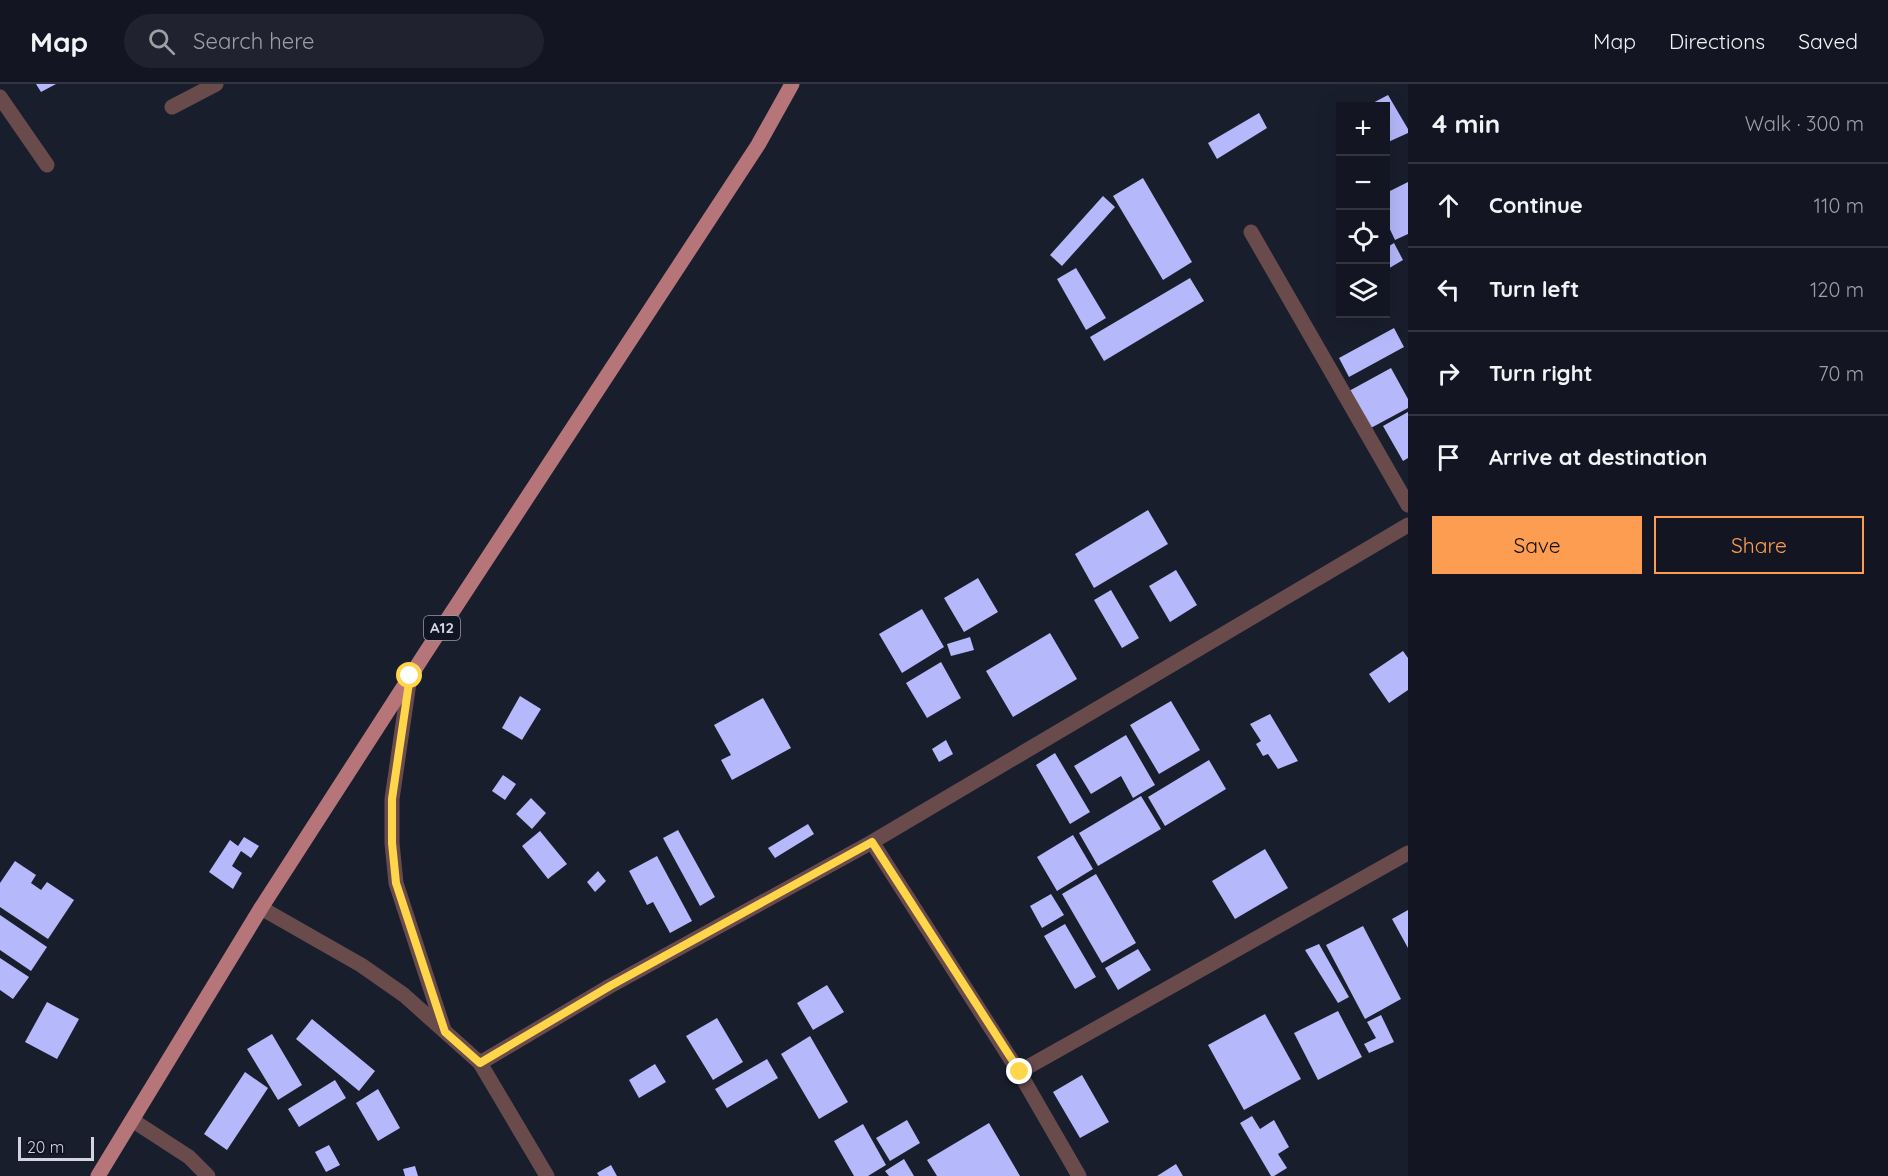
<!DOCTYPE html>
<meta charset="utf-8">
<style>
:root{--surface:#131622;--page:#20232f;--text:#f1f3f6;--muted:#9d9fa5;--line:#323540;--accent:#fc9d52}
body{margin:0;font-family:Quicksand,sans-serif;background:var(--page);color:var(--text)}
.controls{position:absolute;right:18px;top:18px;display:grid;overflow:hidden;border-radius:0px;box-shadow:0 6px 24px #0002}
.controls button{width:54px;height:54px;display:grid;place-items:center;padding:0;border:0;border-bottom:2px solid var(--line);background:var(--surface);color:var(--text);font:30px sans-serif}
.scale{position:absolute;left:18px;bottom:15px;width:76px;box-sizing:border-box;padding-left:6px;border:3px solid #d1d5df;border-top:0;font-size:16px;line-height:21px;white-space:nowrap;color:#d1d5df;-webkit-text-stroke:4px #101523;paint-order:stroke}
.stop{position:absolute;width:18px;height:18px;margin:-14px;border:4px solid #ffd54a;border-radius:50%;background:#fff}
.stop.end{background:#ffd54a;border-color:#fff;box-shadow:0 2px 6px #0008}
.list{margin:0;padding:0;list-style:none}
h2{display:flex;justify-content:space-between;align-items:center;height:78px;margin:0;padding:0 24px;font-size:26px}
h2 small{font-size:20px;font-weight:400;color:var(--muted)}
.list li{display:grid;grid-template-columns:39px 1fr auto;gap:18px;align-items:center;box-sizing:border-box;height:84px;padding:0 24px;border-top:2px solid var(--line)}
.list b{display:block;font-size:22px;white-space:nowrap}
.list em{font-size:20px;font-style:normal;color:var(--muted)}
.actions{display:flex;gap:12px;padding:18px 24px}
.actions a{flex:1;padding:14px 0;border:2px solid var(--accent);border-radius:0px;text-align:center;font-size:21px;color:var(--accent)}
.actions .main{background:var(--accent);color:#111}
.icon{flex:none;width:33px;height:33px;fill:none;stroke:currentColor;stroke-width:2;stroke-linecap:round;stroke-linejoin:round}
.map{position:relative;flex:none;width:1408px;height:1092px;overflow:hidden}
header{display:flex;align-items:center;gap:36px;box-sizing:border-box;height:84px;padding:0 30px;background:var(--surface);border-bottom:2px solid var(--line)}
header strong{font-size:28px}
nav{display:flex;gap:33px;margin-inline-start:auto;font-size:21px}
.search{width:420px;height:54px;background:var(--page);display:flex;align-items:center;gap:15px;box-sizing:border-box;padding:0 21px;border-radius:33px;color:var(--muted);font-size:22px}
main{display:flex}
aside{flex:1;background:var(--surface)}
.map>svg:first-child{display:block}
.building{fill:#b5b8fb}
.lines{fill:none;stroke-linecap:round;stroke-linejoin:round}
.minor{stroke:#6a4b4c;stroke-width:15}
.major{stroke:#b67679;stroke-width:15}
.route{stroke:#ffd54a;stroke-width:8}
.labels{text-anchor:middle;stroke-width:6;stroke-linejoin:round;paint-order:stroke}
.shield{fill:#101523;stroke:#979ba7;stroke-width:1.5}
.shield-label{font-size:15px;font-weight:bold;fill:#d1d5df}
</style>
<header>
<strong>Map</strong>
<div class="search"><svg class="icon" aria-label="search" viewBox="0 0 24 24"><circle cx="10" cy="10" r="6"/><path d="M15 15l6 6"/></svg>Search here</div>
<nav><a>Map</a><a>Directions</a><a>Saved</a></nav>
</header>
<main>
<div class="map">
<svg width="1408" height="1092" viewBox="0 0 1408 1092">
<rect width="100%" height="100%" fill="#191e2d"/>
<!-- building -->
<path class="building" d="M36,0H56L41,8Z
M1388,11L1408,45V49L1386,59V22H1367Z
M1259,29L1267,44L1217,75L1208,59Z
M1143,94L1192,178L1163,196L1113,112Z
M1408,98V150L1395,156L1386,137V109Z
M1103,112L1115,123L1062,182L1050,171Z
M1394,159L1403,176L1386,186V164Z
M1076,184L1106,234L1086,246L1057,195Z
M1190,194L1204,217L1104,277L1090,253Z
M1394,244L1404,263L1349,293L1339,274Z
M1391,284L1408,315V324L1369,345L1349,307Z
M1408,328V374L1403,377L1383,342Z
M1148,426L1168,460L1094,504L1075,470Z
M1176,486L1197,521L1170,538L1149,502Z
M978,494L998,528L964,548L944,514Z
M1111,506L1139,554L1122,564L1094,516Z
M922,525L944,563L902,589L879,550Z
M1050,549L1077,595L1013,633L986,587Z
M970,553L974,566L951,572L947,560Z
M1403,567L1408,574V606L1389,619L1369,590Z
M941,578L961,614L927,634L906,599Z
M520,612L541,625L522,656L502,644Z
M763,614L791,664L732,696L721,676L731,671L714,641Z
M1171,617L1200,666L1159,690L1130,641Z
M1270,630L1298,677L1278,685L1268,670L1263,672L1256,660L1261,657L1250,640Z
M1126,651L1155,701L1133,714L1121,692L1091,710L1074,682Z
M946,656L953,670L939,678L932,665Z
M1055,669L1090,728L1070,740L1036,681Z
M1209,676L1226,705L1165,742L1148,713Z
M503,691L516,700L505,716L492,707Z
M1141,712L1161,745L1098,782L1079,749Z
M531,714L546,729L532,745L516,730Z
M808,740L814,750L775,774L768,764Z
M678,746L715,813L700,822L663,754Z
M540,747L567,780L548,795L522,762Z
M1073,751L1093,785L1057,807L1037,773Z
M244,753L259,762L251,774L241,767L232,782L242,789L233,805L209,788L230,756L238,762Z
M1265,765L1288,804L1235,835L1212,797Z
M657,772L692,837L670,849L653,818L647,821L629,787Z
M15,777L36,791L31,799L41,806L47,798L74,816L48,855L0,823V799Z
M598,787L606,797L595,808L587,798Z
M1096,790L1136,859L1102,879L1062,810Z
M1051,810L1064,831L1042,844L1030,822Z
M1408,826V864L1392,835Z
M0,831L47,863L31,887L0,866Z
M1065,840L1096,893L1075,905L1044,852Z
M1363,842L1401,915L1365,935L1326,861Z
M1319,860L1349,913L1338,919L1305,866Z
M1138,865L1151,886L1118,906L1105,884Z
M0,874L29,893L13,915L0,906Z
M827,901L844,928L813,946L797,919Z
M47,918L79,935L57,975L25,958Z
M1338,927L1362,973L1318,996L1294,949Z
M1265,930L1301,995L1244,1026L1208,961Z
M1381,931L1394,958L1369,969L1364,960L1376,954L1367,938Z
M717,934L743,978L713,996L686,952Z
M312,935L375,987L359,1007L296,955Z
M272,950L302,1001L278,1016L247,965Z
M810,952L848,1018L819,1035L781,970Z
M767,975L778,994L727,1024L715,1005Z
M655,980L666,998L639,1014L629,996Z
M245,988L268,1004L227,1066L204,1050Z
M1082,991L1109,1038L1080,1054L1053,1008Z
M335,996L346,1014L299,1043L288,1025Z
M378,1005L400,1044L378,1057L356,1019Z
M1252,1032L1260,1045L1274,1036L1289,1063L1278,1070L1287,1084L1274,1092H1271L1240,1039Z
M907,1036L920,1059L890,1077L876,1054Z
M989,1039L1020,1092H937L927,1076Z
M863,1040L886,1081L868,1092H854L834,1057Z
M329,1061L340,1081L326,1088L315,1068Z
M904,1075L914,1092H889L885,1087Z
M1176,1080L1183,1092H1157Z
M611,1081L617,1092H599L597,1089Z
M415,1082L418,1092H405L403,1085Z"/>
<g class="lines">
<!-- minor -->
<path class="minor" d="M0,13L47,81
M172,23L216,0
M1251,148L1408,421
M410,592L392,715V759L396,799L444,946
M872,758L1019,988L1079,1092
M261,824L361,881L404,911L480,979L547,1092
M480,979L610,902L872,758L1408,441
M1019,988L1408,769
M132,1036L189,1073L208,1092"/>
<!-- major -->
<path class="major" d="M98,1092L261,824L424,571L758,61L792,0"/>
</g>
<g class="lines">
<!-- route -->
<path class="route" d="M410,592L392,715V759L396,799L445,948L480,979L610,902L872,758L1020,988"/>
</g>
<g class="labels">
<!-- shield labels -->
<rect class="shield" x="424" y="532" width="36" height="24" rx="4.5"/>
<g class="shield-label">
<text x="442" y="549">A12</text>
</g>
</g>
</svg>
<div class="controls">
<button>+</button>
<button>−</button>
<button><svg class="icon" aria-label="locate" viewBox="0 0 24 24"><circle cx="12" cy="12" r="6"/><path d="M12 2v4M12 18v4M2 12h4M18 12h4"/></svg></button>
<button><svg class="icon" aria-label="layers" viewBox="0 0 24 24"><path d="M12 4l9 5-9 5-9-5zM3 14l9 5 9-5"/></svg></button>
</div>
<div class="scale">20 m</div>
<div class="stop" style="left:410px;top:592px"></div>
<div class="stop end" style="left:1020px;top:988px"></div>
</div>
<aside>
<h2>4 min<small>Walk · 300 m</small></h2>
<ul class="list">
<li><svg class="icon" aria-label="ahead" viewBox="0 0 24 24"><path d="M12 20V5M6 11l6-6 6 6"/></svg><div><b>Continue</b></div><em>110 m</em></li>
<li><svg class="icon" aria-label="left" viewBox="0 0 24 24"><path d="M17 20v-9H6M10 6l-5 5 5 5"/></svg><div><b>Turn left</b></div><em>120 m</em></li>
<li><svg class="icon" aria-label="right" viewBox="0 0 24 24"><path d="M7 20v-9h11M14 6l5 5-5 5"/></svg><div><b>Turn right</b></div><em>70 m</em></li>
<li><svg class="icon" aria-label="arrive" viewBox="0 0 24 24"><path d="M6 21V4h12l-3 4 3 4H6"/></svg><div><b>Arrive at destination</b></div></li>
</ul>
<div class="actions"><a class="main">Save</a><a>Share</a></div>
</aside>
</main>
